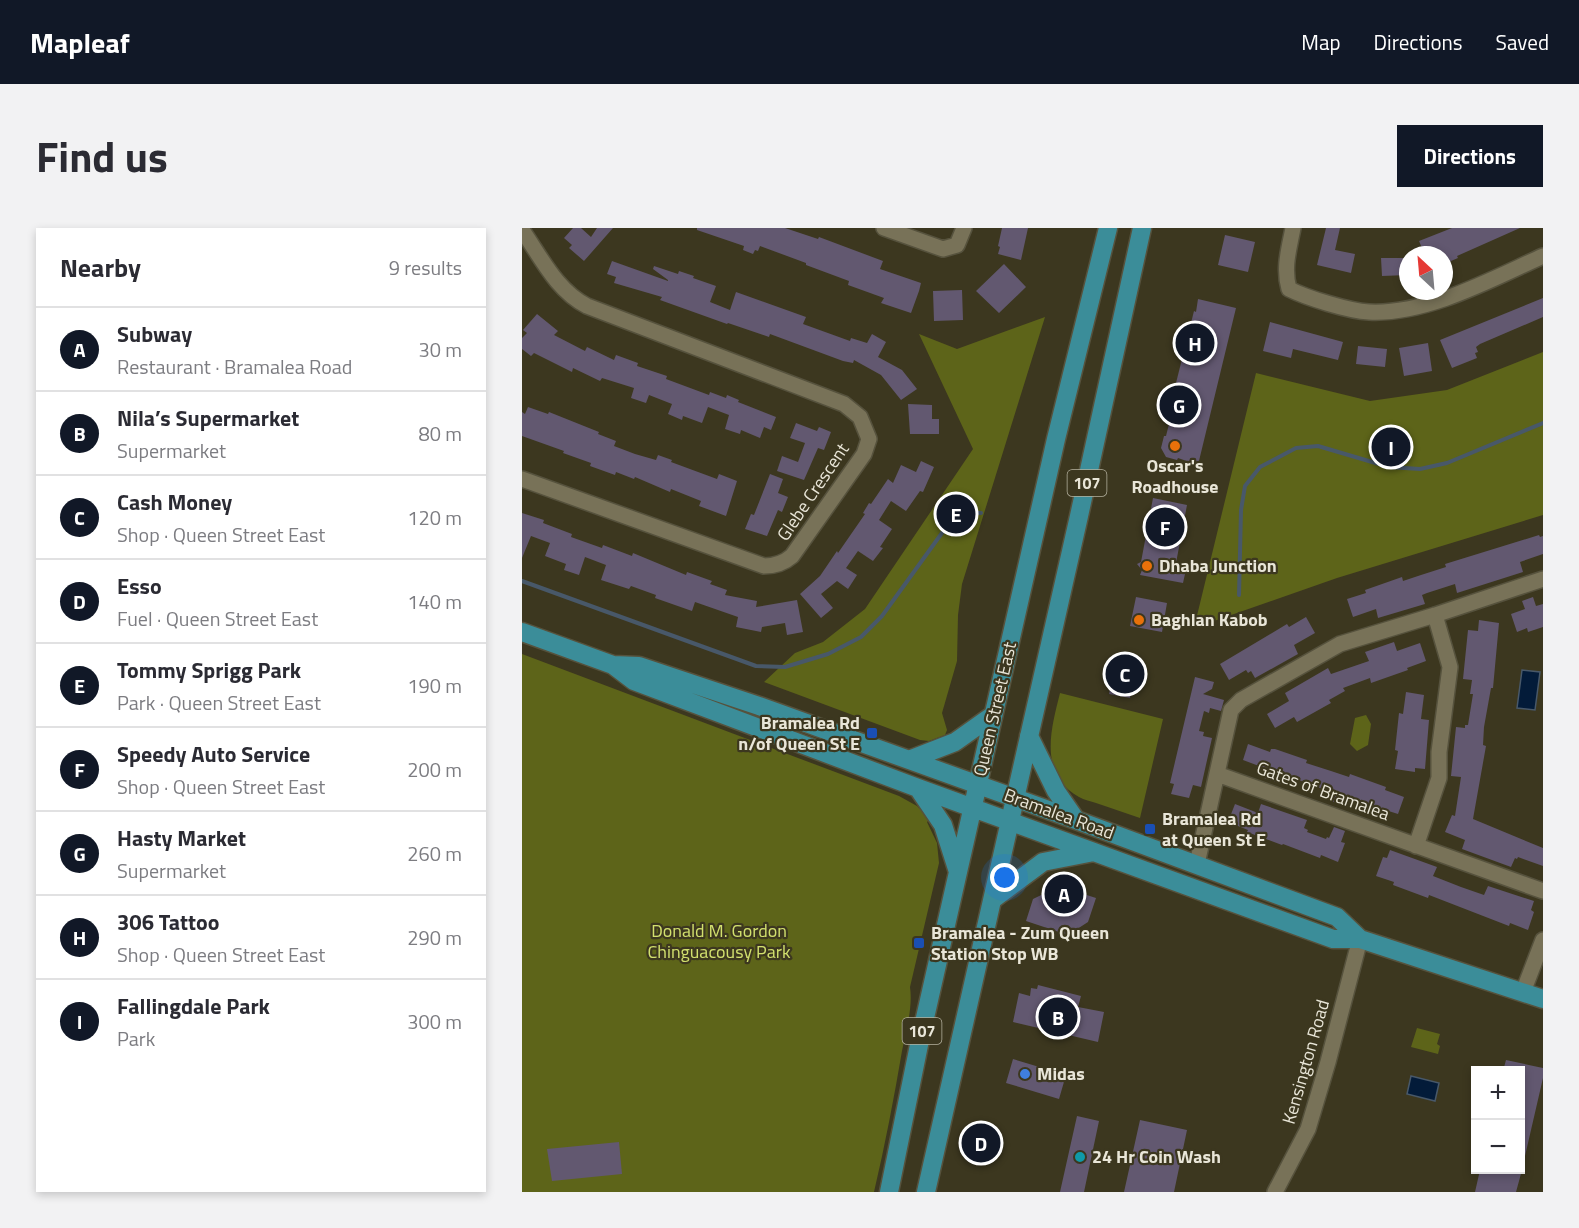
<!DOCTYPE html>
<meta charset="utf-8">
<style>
:root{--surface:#fff;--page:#f2f2f3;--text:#2b2b33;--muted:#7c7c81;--line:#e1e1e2;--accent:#111827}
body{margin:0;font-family:"Titillium Web",sans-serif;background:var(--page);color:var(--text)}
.controls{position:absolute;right:18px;bottom:18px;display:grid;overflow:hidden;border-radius:0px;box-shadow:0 3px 9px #0003}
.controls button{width:54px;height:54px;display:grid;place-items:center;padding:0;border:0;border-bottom:2px solid var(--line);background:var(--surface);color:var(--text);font:30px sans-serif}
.compass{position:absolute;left:877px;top:18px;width:54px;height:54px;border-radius:50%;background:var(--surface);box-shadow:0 3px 9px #0003;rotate:334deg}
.you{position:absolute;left:483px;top:650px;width:21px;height:21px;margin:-15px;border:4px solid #fff;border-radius:50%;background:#1a73e8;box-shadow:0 0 0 9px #1a73e833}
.badge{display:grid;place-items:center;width:39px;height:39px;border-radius:50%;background:var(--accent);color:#fff;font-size:20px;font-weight:700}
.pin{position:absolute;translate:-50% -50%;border:3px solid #fff;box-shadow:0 2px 6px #0006}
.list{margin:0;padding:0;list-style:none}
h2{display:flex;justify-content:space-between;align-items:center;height:78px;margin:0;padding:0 24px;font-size:26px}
h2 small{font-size:20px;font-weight:400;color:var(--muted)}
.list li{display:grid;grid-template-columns:39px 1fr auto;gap:18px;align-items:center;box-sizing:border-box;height:84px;padding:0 24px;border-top:2px solid var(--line)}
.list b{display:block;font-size:22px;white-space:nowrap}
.list p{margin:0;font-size:20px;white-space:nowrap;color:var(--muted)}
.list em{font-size:20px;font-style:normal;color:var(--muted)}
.map{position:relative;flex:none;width:1021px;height:964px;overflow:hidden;border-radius:0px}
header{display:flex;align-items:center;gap:36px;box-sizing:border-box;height:84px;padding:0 30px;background:var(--accent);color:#fff}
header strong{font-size:28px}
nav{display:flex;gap:33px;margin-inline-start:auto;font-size:21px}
.intro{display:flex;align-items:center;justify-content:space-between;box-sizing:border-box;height:144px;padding:0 36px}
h1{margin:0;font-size:42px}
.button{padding:15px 27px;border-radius:0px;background:var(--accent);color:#fff;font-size:21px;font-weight:700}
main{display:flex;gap:36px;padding:0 36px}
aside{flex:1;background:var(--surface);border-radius:0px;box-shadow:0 3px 9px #0003}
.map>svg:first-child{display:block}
.green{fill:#5d6419}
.water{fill:#031b39;stroke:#485869;stroke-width:1.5}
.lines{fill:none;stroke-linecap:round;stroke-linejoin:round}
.stream{stroke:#485869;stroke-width:4}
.building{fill:#625870}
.minor-casing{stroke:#56523d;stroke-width:18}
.major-casing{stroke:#56523d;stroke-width:21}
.minor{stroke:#787258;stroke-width:15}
.major{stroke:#3b8d99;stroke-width:18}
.food-dot{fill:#e8710a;stroke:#3c371f;stroke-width:2}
.transit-dot{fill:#1a4fb4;stroke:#3c371f;stroke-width:2}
.shop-dot{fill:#3f7fe0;stroke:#3c371f;stroke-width:2}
.culture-dot{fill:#0f9aa8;stroke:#3c371f;stroke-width:2}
.labels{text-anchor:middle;stroke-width:4.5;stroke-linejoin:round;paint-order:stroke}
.shield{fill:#3c371f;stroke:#b5b2a0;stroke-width:1.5}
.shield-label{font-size:16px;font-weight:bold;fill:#e9e6d8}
.poi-label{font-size:18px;font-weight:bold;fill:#e9e6d8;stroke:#3c371f;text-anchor:start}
.street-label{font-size:18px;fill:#e9e6d8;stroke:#3c371f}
.park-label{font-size:18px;fill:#d2e06e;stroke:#3c371f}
</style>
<header>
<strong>Mapleaf</strong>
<nav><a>Map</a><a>Directions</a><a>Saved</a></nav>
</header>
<div class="intro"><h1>Find us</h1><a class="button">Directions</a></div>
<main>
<aside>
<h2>Nearby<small>9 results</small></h2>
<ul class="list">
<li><span class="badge">A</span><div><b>Subway</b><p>Restaurant · Bramalea Road</p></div><em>30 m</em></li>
<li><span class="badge">B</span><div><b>Nila’s Supermarket</b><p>Supermarket</p></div><em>80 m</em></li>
<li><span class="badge">C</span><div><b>Cash Money</b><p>Shop · Queen Street East</p></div><em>120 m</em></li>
<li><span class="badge">D</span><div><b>Esso</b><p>Fuel · Queen Street East</p></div><em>140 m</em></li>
<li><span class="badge">E</span><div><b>Tommy Sprigg Park</b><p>Park · Queen Street East</p></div><em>190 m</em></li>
<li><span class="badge">F</span><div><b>Speedy Auto Service</b><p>Shop · Queen Street East</p></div><em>200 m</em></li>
<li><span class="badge">G</span><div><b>Hasty Market</b><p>Supermarket</p></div><em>260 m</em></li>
<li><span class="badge">H</span><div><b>306 Tattoo</b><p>Shop · Queen Street East</p></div><em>290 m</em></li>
<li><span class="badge">I</span><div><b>Fallingdale Park</b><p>Park</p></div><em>300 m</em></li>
</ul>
</aside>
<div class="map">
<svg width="1021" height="964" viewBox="0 0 1021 964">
<rect width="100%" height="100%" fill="#3c371f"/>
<!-- green -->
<path class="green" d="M523,89L440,356L436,387L435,433L420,485L425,502L423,507L407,513L398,512L242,454L273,425L301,414L343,381L451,221L397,106L435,121Z
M1021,124V287L815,350L672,400L734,145L848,173L925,162Z
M0,426L377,568L395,578L408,591L405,594L415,615L417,635L388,759C391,779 384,803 380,823C372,870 363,917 352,964H0Z
M538,465L641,491L618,590C603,585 589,580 574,575C569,573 562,572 557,569C516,546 529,501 538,465Z
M844,487L849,496L846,517L835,523L828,516L833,490Z
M895,800L918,806L915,816L918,818L916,826L889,819Z"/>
<!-- water -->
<path class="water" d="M1000,442L1018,444L1013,482L995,480Z
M889,848L917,855L913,873L885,866Z"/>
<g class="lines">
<!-- stream -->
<path class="stream" d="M0,353L234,438L263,439L306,426L339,409L360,388L425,298C436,289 444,283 459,285
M717,367L719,282L723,258L738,239L774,220L796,218L867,239L898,241L925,235L1021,195"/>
</g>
<!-- building -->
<path class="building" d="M51,0H59L69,9L75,0H91L62,33L47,20L50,17L42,10Z
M175,0H263L296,11L297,9L361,33L358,41L399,55L397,63L389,85L359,75L362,70L326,57L327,53L284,37V35L238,18L236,23L233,22L231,26L221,22L222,18L175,2Z
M480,0H506L499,32L476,26L478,19L476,18Z
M804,0H818L813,22L833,26L829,45L795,37Z
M930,0H998L935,28L936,30L922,36V27H903L897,13Z
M703,7L733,14L726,44L696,37Z
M859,30H886V47L860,48Z
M90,33L146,53V52L131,41L132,38L156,46L157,43L172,48L171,50L194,58L188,74L208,82L214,64L284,89L281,96L328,113L329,110L345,115L350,106L364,114L356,129L380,142L395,161L379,172L359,147L332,132L331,135L321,133L248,106L247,109L206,95L205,96L138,72L140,69L92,55L94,49L85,46Z
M482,36L504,59L477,85L454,63Z
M440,62L441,92L412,93L411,63Z
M1021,70V89L958,116L954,119L956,124L953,125L955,130L930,140L918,112Z
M676,71L714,80L676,237L656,230L655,232L644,229L639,220L642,208H644L650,184L647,183L672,83L674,84Z
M15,86L36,103L32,107L63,123L65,119L92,132L94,127L116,135L115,138L145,148L144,151L187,167L188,164L204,170L205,167L217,172L216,174L254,189L249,202L242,199L238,210L219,202L218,206L203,201L207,187L186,179L180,195L161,188L160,192L146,186L150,176L127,167L124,175L109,170L112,160L80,150L78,153L51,140L50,144L12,125L9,128L0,121V110L5,105L1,102Z
M748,94L821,114L816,132L771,121L769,130L741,123Z
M906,115L910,143L882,148L877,120Z
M836,118L865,121L863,139L834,136Z
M386,176L410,177V191H417V206H388Z
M6,179L26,186L27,184L77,204L76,206L94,213L92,218L113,226L134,232L136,227L150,232L149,234L195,251L197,246L215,253L204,288L177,278L179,273L149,261L148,264L113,249L112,251L94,244L93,247L68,238L69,235L41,225L42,223L0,208V184L3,186Z
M274,195L295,203L297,199L309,204L302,222L296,220L282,252L255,243L260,228L276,234L283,215L268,210Z
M399,233L412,239L401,264L398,263L384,283L369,273L357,292L370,301L358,319L361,320L351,333L336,323L324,340L335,347L326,361L315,353L299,366L311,380L299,390L278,366L298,348L315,323L316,325L343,286L341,285L347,275L349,276L366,251L371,255L379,237L394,244Z
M248,246L261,251L256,265L266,269L260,284L256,282L245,308L223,301L229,286L232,287Z
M631,270L665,277L654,335L665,337L661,355L618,347L620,342L615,336L619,334Z
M0,285L22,292L21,295L50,306L49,309L80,320L81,317L110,328L111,325L164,347L165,344L190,353L188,356L205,362L203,367L235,373L234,379L275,372L281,404L265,407L263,395L240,399L239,404L214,399L216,389L173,374L170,383L133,370L134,367L109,358L107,361L79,352L84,337L63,329L57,347L42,342L44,336L23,328L28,315L9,308L0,330Z
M1017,307L1018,309L1021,308V326L998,334L1001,344L935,365L933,356L905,365L900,367L903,376L856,390L854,381L831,389L825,371L844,365L843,362L880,349L881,353L899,347L924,339L923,336Z
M614,369L645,375L640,404L608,398Z
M1011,369L1014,378L1021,376V399L1006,404L1005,400L995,404L989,386L1003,381L1000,373Z
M784,389L793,405L772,417L776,426L733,450L729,443L726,445L724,442L707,452L698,436L765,396L767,399Z
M957,392L977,395L971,460H969L962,499L961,517L964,518L951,591L1021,620V638L996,629L995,631L993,630L989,639L940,621L943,612L923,604L930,587L933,588L939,549L929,548L934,499L943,500V497H946L951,466H948L950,452L941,451L946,402L956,403Z
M872,414L875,423L898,415L904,433L885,440L886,442L849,455L848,450L821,460L823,463L807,472L809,475L775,494L772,489L753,500L745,486L767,473L763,465L806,440L809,446L847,433L843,424Z
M594,434L615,439L608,470L587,466Z
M673,449L692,454L690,461L681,466L702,472L699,483L688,480L687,485L682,483L677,503L682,504L681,508L690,510L679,559L671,557L667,570L649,566L652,556L648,555Z
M884,464L902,467L899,491L907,492L903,541L893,540V544L873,541L876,523L873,522L877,485L881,486Z
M726,516L748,524L749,521H753L785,532L784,535L809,543L827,549L828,546L864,559L863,562L882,569L876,586L854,579L850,587L803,571L806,563L774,551L771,560L742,550L745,541L721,532Z
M713,576L736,585L739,576L785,592L782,600L786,602L785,604L804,611L805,609L807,610L812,599L823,603L819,614L823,615L816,634L799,627L798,630L761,616L760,617L725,604L726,602L706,594Z
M868,622L915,639L911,648L939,659L962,667L966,658L1012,673L1009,682L1012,684L1006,702L988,695L987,698L907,667L906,670L871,657L872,654L854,648L861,629L865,630Z
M548,653L546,661L574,670L566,694L546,707L504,693L511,671Z
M516,757L559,768L556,779L582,784L576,814L491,794L497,765L508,768L509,760L515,761Z
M491,831L544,847L537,871L484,855Z
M984,832L1021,840V850L1003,928H999V843H981Z
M555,888L577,893L562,964H538Z
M618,892L665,902L652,964H602Z
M452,904L470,908L466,927L447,923Z
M97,914L100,946L30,953L25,921Z
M958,942H1000L994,964H953Z"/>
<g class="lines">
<defs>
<path id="minor" d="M362,0L421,21L435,17L442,0
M771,0C767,21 761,40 767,61C785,70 827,83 847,84C904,87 970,51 1021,28
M0,2C19,29 34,62 65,78L322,176L338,189L347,211L342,226L270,328C262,335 254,338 242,338L0,251
M695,546L1021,663
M894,618L917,550V524L928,439L913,387
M675,636L709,482L719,472L818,416L913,387L1021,351
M1001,764L1021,712
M753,964L786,901L806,834L838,711"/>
<path id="major" d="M0,404L91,437L112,453L396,560L811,711H838L1021,771
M91,437L117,438L237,478L554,592L815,689L838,711
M507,508L534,563L554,592
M387,532L433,514L471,487
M396,560L421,597L436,644
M470,672L521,634L572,624
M367,964L398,812L534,211L586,0
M404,964L557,288L620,0"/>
</defs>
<!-- minor casing -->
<use href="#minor" class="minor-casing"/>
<!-- major casing -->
<use href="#major" class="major-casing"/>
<!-- minor -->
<use href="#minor" class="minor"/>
<!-- major -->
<use href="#major" class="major"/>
</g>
<!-- markers -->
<g class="food-dot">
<circle cx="653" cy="218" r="6"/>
<circle cx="625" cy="338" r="6"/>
<circle cx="617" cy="392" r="6"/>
</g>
<g class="transit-dot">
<rect x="344" y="499" width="12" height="12" rx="3"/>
<rect x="622" y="595" width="12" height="12" rx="3"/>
<rect x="391" y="709" width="12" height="12" rx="3"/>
</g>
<circle class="shop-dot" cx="503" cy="846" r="6"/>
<circle class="culture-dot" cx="558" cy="929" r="6"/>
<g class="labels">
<!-- shield labels -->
<g class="shield">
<rect x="545.5" y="242" width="39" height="26" rx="4.5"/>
<rect x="380.5" y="790" width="39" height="26" rx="4.5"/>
</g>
<g class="shield-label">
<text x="565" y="261">107</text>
<text x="400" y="809">107</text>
</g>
<!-- poi labels -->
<g class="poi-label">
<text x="653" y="244" text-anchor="middle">Oscar's<tspan x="653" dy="21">Roadhouse</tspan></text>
<text x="637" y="344">Dhaba Junction</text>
<text x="629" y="398">Baghlan Kabob</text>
<text x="338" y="501" text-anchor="end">Bramalea Rd<tspan x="338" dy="21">n/of Queen St E</tspan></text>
<text x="640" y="597">Bramalea Rd<tspan x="640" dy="21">at Queen St E</tspan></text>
<text x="409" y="711">Bramalea - Zum Queen<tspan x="409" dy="21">Station Stop WB</tspan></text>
<text x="515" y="852">Midas</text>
<text x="570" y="935">24 Hr Coin Wash</text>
</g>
<!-- street labels -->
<g class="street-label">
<text transform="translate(291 264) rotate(-56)" y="6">Glebe Crescent</text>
<text transform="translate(473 481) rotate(-77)" y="6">Queen Street East</text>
<text transform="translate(801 563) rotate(20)" y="6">Gates of Bramalea</text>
<text transform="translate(537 586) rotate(20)" y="6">Bramalea Road</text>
<text transform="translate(784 834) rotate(-74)" y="6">Kensington Road</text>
</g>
<!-- park labels -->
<g class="park-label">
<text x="197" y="709">Donald M. Gordon<tspan x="197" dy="21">Chinguacousy Park</tspan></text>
</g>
</g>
</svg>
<div class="controls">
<button>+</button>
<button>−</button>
</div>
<svg class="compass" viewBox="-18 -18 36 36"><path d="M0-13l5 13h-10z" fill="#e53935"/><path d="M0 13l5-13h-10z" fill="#7c7c81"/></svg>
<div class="you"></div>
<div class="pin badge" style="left:542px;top:666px">A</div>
<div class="pin badge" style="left:536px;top:789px">B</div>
<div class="pin badge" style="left:603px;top:446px">C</div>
<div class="pin badge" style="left:459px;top:915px">D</div>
<div class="pin badge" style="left:434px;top:286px">E</div>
<div class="pin badge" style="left:643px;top:299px">F</div>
<div class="pin badge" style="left:657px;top:177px">G</div>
<div class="pin badge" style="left:673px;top:115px">H</div>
<div class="pin badge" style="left:869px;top:219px">I</div>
</div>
</main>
